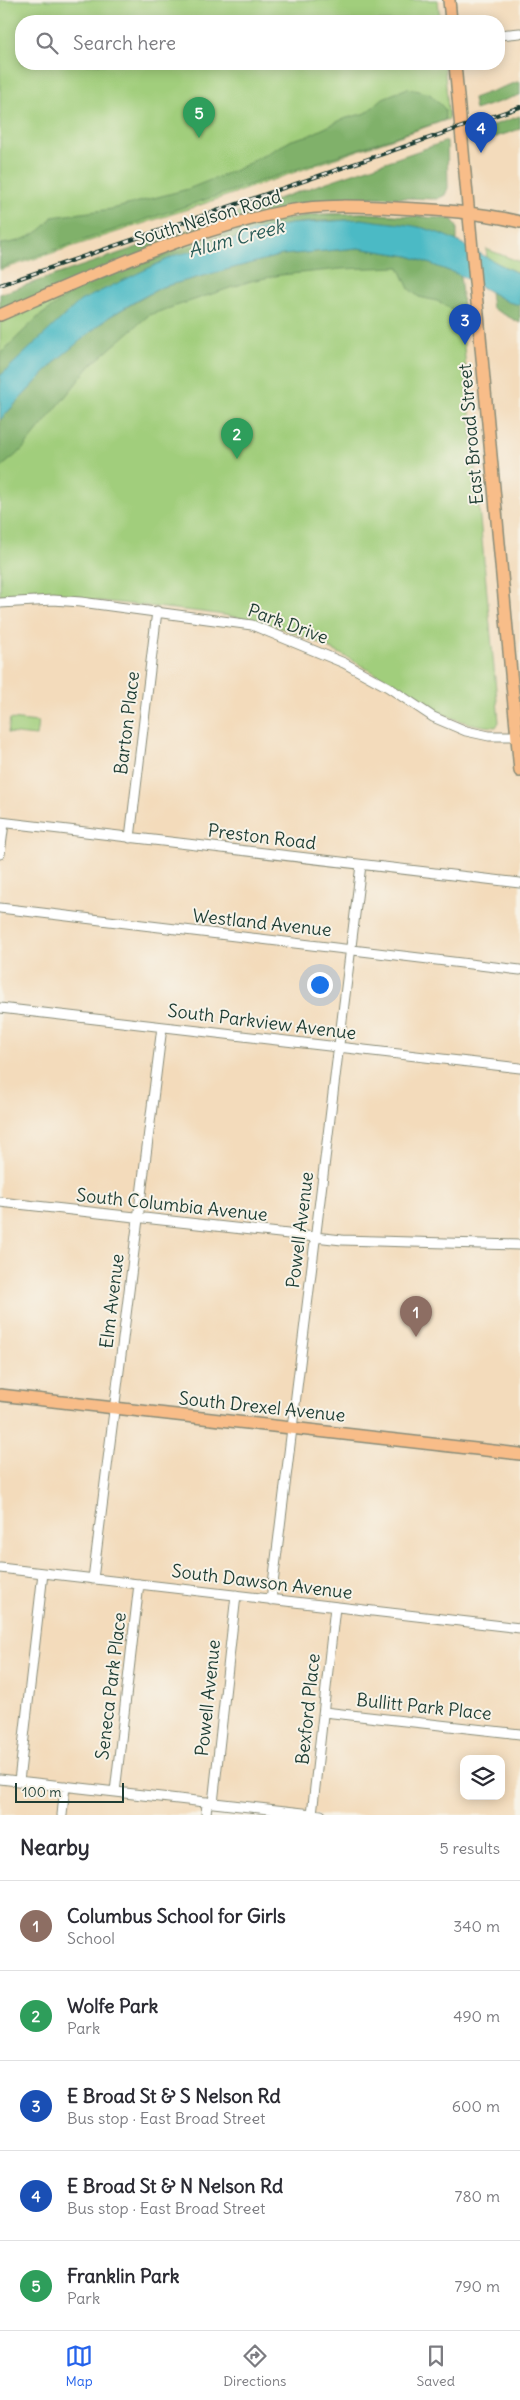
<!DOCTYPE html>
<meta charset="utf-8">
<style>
:root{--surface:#fff;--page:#f2f2f3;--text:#2b2b33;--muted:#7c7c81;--line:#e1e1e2;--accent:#2563eb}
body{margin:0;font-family:Delius,sans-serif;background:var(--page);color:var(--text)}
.controls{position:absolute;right:15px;bottom:15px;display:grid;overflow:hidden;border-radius:10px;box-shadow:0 2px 12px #0003}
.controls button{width:45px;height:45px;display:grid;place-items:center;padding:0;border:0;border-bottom:1px solid var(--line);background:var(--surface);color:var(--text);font:25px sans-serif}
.scale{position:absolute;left:15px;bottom:12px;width:109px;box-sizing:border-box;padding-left:5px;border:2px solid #1f3d34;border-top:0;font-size:14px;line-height:18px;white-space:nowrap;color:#1f3d34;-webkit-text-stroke:4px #f7f3e8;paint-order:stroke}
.you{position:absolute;left:319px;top:984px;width:18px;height:18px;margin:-12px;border:4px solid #fff;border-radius:50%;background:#1a73e8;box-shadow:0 0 0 8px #1a73e833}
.badge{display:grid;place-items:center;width:32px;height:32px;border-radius:50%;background:var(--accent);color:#fff;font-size:16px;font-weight:700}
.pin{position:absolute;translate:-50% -41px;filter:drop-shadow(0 1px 2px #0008)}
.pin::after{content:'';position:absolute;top:26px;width:18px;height:15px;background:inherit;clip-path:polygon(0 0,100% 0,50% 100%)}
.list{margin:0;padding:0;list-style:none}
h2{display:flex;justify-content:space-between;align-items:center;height:65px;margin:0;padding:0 20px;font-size:21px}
h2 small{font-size:16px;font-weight:400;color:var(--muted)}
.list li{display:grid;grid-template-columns:32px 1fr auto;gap:15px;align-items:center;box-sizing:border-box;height:90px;padding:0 20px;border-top:1px solid var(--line)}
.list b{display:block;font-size:19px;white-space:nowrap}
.list p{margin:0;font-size:16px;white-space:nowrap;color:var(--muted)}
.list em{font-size:16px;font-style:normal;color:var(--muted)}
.icon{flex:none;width:28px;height:28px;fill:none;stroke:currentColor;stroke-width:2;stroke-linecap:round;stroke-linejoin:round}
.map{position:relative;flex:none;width:520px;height:1815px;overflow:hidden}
.search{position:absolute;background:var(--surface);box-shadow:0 2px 12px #0003;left:15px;right:15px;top:15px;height:55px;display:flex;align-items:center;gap:12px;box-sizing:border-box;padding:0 18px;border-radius:20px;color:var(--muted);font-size:19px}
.sheet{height:515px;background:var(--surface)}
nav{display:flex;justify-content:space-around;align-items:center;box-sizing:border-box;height:70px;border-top:1px solid var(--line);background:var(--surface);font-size:14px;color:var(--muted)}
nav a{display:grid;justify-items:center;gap:2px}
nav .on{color:var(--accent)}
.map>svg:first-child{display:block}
.green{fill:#a1ce7b;stroke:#608658}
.forest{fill:#80b16b;stroke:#507750}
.water{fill:#4cbac5;stroke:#367c7c}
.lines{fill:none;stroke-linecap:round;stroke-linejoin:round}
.minor-casing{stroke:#898c78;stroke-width:11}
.major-casing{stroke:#898c78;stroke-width:14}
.minor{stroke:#fff;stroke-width:9}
.major{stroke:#f8bd89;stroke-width:11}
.rail-casing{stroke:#1f3d34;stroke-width:4}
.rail{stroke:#f7f3e8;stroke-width:2;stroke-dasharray:5.5;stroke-linecap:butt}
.labels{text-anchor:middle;stroke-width:4;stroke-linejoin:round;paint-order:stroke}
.street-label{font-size:18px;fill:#1f3d34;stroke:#f7f3e8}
.water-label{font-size:19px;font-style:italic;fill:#2a5c58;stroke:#f7f3e8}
</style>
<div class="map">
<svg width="520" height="1815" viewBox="0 0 520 1815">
<rect width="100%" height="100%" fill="#f7f3e8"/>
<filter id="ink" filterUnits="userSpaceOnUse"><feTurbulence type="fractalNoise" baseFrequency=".02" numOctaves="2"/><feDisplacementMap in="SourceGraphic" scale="10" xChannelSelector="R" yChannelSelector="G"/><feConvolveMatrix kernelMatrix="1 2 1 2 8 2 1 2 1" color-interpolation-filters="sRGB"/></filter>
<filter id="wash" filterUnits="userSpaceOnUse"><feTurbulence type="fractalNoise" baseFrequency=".0096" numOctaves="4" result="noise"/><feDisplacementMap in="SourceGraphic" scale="20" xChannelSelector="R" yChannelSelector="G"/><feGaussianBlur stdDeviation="1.12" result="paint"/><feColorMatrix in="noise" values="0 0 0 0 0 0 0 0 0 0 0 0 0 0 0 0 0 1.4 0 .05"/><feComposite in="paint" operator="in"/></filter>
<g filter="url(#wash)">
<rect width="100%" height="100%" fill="#f3dbbb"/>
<!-- green -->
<path class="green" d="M0,0H438L440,21H21V64H444L449,119L200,205L0,270Z
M362,213L452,219L499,722L496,727C439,725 398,685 350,659C334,650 316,642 299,635C253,616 204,612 155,607C103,601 52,595 0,599V321C99,279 202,231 309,215C327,213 345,214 362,213Z
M486,249L520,262V274L487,258Z
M10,719L38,722L36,736L8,733Z"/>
<!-- forest -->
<path class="forest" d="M520,81V95L475,110L473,98Z
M408,88L430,94L445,109V120L0,268V244C19,243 42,234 52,217L112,209L188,189L238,169L292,140L310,135L343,119L366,113L383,98Z
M520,116V129L478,143L476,131Z
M447,141L448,188L445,195L437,199L372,197L296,204L0,311V294Z
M362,213L452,219L457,227V241C394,216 321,215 256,231C244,234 232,240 220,245L19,359L0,376V354L37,318L80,287L116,272L263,223L311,215Z
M358,248L409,256L460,275L464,316L437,301L419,297L409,289L399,267L341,269L280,275L251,281L149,315L91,365L22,450L0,468V420L58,359L82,338L109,317L162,287L282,255Z
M490,292L508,302L520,305V323L492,308Z"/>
<!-- water -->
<path class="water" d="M362,219C384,223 409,223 430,230C462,240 489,261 520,274V305L508,302L460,275L409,256L358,248L282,255L162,287L138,300L109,317L58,359L0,420V376L80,301L176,255L220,245L254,231L291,224Z"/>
</g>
<g filter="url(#ink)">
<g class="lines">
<defs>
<path id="minor" d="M499,35L520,33
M0,603L53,600L81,602L252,625L344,663L388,687L433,717L466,731L489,736H517
M0,822L520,883
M130,838L157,611
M0,854L4,823
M0,908L520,970
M0,1008L520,1068
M0,1202L342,1240L520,1245
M0,1568L520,1628
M93,1579L162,1027
M271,1600L361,865
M324,1712L520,1734
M0,1779L321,1815
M19,1781L43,1573
M115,1792L139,1584
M213,1803L236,1595
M312,1814L335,1607
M62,1815L65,1786
M206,1815L207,1802"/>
<path id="major" d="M449,0L451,21
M455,64L520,771
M0,315C92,275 189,230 287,211C323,204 360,206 397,208C439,210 479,212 520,222
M0,1395L520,1454"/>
</defs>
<!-- minor casing -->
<use href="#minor" class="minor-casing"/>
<!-- major casing -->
<use href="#major" class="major-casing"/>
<!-- minor -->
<use href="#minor" class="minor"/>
<!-- major -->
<use href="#major" class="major"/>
<defs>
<path id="rail" d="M0,285L520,107"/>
</defs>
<!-- rail casing -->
<use href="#rail" class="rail-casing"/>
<!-- rail -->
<use href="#rail" class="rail"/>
</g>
</g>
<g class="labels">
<!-- street labels -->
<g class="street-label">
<text transform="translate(208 218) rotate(-17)" y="6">South Nelson Road</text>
<text transform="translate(471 434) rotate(-95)" y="6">East Broad Street</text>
<text transform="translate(288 624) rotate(20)" y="6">Park Drive</text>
<text transform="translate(127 723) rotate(-83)" y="6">Barton Place</text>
<text transform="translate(262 837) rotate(7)" y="6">Preston Road</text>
<text transform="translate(262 923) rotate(6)" y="6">Westland Avenue</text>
<text transform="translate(262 1022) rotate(7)" y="6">South Parkview Avenue</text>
<text transform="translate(172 1205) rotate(6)" y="6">South Columbia Avenue</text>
<text transform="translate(300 1230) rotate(-83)" y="6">Powell Avenue</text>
<text transform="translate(112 1301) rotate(-83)" y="6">Elm Avenue</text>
<text transform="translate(262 1407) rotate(6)" y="6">South Drexel Avenue</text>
<text transform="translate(262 1582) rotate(7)" y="6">South Dawson Avenue</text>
<text transform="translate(111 1686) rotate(-83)" y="6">Seneca Park Place</text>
<text transform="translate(208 1698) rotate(-84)" y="6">Powell Avenue</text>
<text transform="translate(424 1707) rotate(6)" y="6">Bullitt Park Place</text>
<text transform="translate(308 1709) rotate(-84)" y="6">Bexford Place</text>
</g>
<!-- water labels -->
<g class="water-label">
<text transform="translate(236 238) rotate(-15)" y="7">Alum Creek</text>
</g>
</g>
</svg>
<div class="controls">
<button><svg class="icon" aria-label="layers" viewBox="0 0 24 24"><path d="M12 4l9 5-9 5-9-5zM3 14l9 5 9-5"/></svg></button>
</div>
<div class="scale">100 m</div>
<div class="you"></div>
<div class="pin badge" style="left:416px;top:1337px;background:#8d6e63">1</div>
<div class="pin badge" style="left:237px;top:459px;background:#2e9e5b">2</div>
<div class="pin badge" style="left:465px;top:345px;background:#1a4fb4">3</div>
<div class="pin badge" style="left:481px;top:153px;background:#1a4fb4">4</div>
<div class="pin badge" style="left:199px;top:138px;background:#2e9e5b">5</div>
<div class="search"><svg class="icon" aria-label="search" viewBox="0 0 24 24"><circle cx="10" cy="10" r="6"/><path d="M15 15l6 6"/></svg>Search here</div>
</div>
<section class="sheet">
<h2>Nearby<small>5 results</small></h2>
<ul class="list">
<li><span class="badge" style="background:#8d6e63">1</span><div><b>Columbus School for Girls</b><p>School</p></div><em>340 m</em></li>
<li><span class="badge" style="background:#2e9e5b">2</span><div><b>Wolfe Park</b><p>Park</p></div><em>490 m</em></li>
<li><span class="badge" style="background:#1a4fb4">3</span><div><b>E Broad St &amp; S Nelson Rd</b><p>Bus stop · East Broad Street</p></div><em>600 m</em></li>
<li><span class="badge" style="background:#1a4fb4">4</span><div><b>E Broad St &amp; N Nelson Rd</b><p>Bus stop · East Broad Street</p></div><em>780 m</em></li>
<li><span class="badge" style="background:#2e9e5b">5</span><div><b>Franklin Park</b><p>Park</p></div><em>790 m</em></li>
</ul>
</section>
<nav>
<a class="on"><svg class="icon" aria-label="map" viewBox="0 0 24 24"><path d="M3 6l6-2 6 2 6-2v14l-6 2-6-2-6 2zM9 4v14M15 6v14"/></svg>Map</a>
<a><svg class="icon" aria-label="directions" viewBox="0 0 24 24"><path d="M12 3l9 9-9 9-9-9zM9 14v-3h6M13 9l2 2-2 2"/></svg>Directions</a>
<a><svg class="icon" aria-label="saved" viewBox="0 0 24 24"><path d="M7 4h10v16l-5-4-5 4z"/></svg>Saved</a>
</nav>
